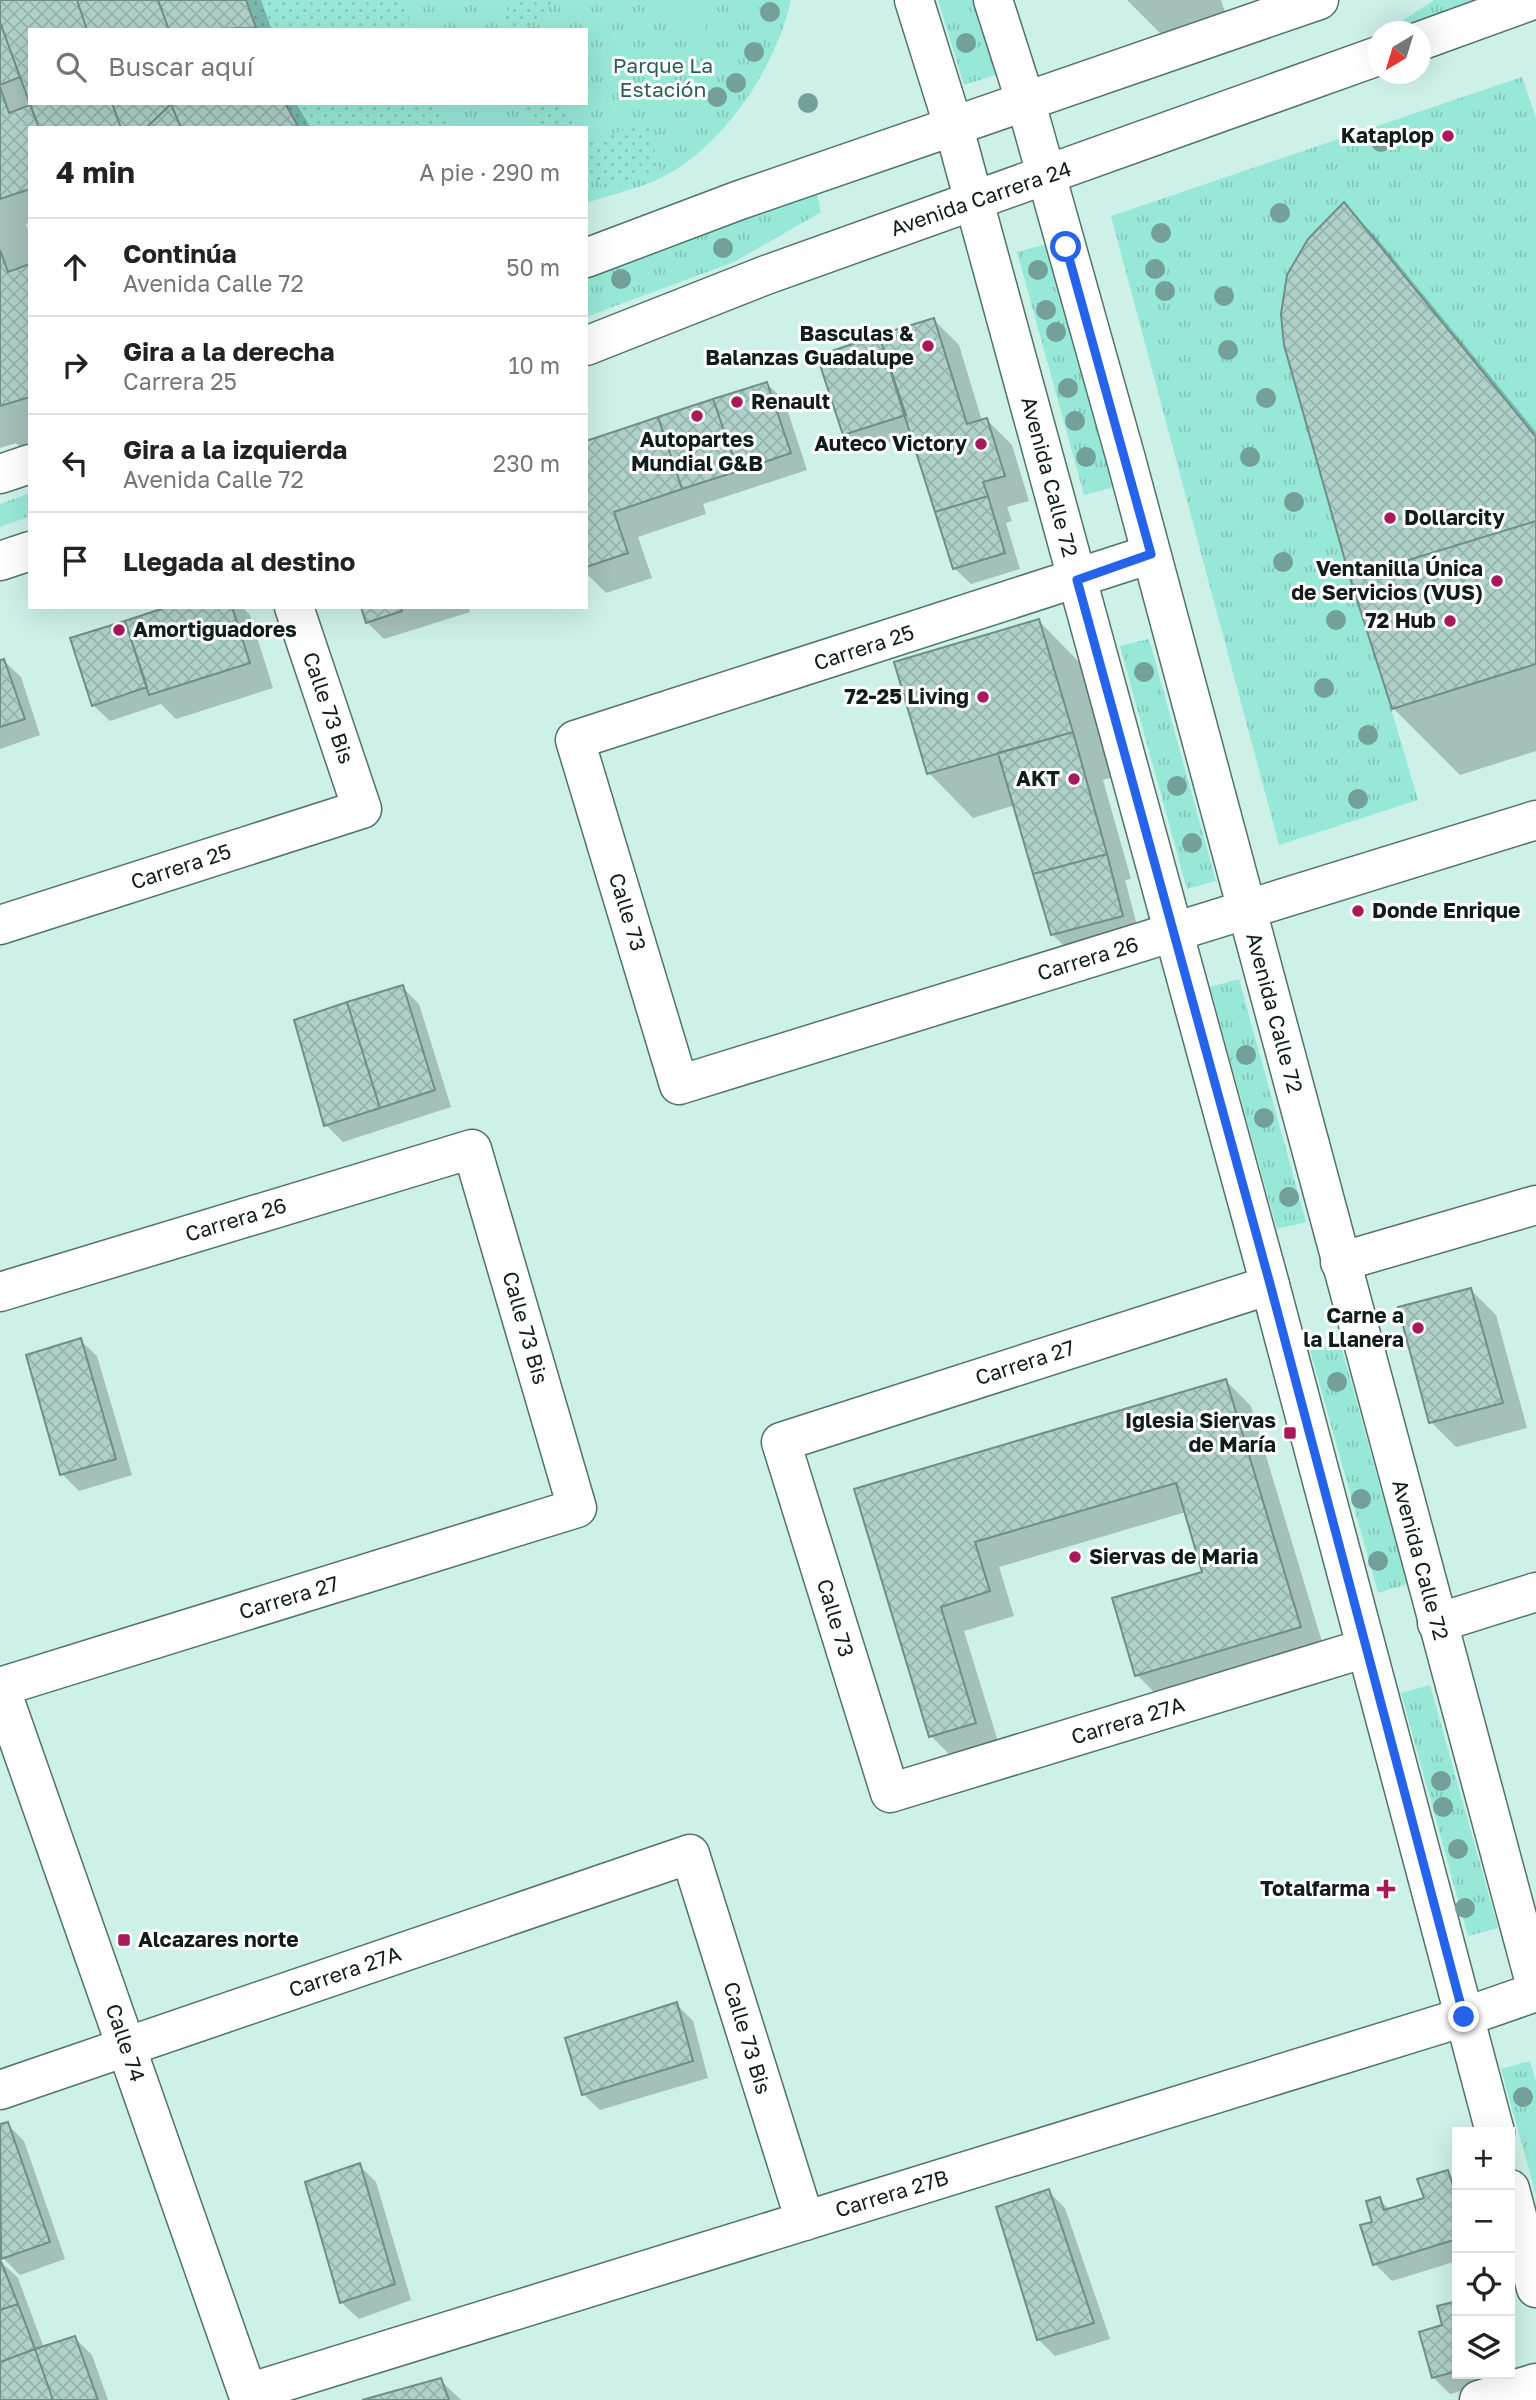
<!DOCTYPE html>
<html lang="es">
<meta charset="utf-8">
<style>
:root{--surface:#fff;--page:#f2f2f2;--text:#222;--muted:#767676;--line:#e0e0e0}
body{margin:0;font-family:"Golos Text",sans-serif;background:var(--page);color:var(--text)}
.controls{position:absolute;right:21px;bottom:21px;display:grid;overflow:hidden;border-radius:0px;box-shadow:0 7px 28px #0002}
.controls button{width:63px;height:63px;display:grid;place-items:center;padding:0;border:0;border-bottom:2px solid var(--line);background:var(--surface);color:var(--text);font:35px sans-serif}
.compass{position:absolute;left:1368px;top:21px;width:63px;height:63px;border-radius:50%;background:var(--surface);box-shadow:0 7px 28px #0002;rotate:218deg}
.stop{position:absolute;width:21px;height:21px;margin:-16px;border:5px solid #2563eb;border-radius:50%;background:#fff}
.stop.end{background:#2563eb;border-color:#fff;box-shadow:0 2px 7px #0008}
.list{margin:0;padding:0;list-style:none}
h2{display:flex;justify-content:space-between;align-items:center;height:91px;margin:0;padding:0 28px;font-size:30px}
h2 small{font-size:23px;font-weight:400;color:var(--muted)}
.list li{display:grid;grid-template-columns:46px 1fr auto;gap:21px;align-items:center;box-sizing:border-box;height:98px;padding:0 28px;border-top:2px solid var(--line)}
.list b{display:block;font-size:26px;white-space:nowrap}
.list p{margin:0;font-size:23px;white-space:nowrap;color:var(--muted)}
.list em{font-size:23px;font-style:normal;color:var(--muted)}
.icon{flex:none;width:38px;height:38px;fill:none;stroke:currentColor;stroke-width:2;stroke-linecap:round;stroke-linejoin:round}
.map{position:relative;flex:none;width:1536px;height:2400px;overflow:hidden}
.search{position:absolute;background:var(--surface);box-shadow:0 7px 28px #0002;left:28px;top:28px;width:560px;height:77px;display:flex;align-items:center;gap:18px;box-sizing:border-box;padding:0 24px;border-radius:0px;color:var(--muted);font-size:26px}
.panel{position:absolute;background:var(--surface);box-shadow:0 7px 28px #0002;left:28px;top:126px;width:560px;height:483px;border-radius:0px}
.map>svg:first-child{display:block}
.grass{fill:url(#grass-tufts)}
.garden{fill:url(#garden-dots)}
.pitch{fill:#98e8d8}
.shadow{fill:#0003}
.building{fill:url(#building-cross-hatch);stroke:#6f8f88;stroke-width:2}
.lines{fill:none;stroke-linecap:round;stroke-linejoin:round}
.street-casing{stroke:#52726b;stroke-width:41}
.secondary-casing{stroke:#52726b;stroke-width:41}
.street{stroke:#fff;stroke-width:38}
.secondary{stroke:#fff;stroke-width:38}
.tree{fill:#73a098}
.route{stroke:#2563eb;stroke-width:9}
.poi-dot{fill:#a81959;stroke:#fff;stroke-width:2.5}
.labels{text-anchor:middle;stroke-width:6;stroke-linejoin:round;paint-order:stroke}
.park-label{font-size:21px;fill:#2a5f56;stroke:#fff}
.poi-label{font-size:21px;font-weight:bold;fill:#101d1b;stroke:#fff;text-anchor:end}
.street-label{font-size:21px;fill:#101d1b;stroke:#fff}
</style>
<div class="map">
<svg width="1536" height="2400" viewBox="0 0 1536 2400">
<defs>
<pattern id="grass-tufts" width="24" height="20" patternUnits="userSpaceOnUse" patternTransform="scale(1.75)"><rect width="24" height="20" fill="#98e8d8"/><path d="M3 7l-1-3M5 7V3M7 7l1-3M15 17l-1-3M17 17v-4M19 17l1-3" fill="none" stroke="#82c7b9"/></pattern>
<pattern id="garden-dots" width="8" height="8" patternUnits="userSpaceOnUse" patternTransform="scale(1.75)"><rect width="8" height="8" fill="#98e8d8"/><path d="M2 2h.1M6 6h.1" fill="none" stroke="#82c7b9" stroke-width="1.8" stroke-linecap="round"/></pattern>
<pattern id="building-cross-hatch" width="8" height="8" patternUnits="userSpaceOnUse" patternTransform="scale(1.75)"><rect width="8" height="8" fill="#afd1ca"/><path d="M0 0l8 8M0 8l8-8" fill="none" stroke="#96b3ad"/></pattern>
</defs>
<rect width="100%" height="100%" fill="#cdf0e9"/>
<!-- grass -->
<path class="grass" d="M403,0H791C777,64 729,138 672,172C647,187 613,194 586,203V128H449L440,103H586V30H414Z
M938,0H973L996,75L964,85Z
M1434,0H1478L1385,32Z
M1522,77L1536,118V437L1345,202L1281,314L1284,345L1418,800L1279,845L1111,216Z
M817,193L821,212L734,262L586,317V279Z
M1046,244L1114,487L1084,495L1017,252Z
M30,493V516L0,527V504Z
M1149,639L1216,881L1187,889L1120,646Z
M1239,979L1306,1222L1277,1229L1210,987Z
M1340,1342L1407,1584L1378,1593L1310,1350Z
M1430,1685L1498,1928L1468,1936L1401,1693Z
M1530,2061L1536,2082V2195L1501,2069Z"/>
<!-- garden -->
<path class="garden" d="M246,0H403L414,30H254Z
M518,0H554L526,30H506L504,15Z
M285,103H440L449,128H299Z
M519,103H554L576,124L546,128Z
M647,122L660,169L606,190L586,169V144Z"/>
<!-- pitch -->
<path class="pitch" d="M669,0H703L710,14L704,32L692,38L673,28Z"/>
<!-- shadow -->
<path class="shadow" d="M0,0H261L272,30H30V103H296L311,128H30V222L26,224L30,234V457L16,443L0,448Z
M1127,0H1221L1227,18L1166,39Z
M1344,205L1376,237L1536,432V751L1460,775L1393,708Z
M934,320L959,345L982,421L987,420L1012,445L1029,501L1007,507L1012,521L1006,523L1020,569L971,584L954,568L912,435L862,451L845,434L819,357Z
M767,384L784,400L807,470L703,504L706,514L638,537L652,578L606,593L586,573V443Z
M173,607H242L250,615L273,688L176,719L161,704L110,721L93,705Z
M362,607H469L470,612L384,639L367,622Z
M1039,621L1083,666L1116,776L1103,780L1131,879L1125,880L1139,933L1069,951L1052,934L1015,805L973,818L929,773Z
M4,661L21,677L40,735L0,749V662Z
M402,987L419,1004L451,1107L343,1142L326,1125Z
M1471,1290L1496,1315L1527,1428L1456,1447L1431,1422Z
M80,1340L97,1356L132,1475L79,1491L62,1474L28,1356Z
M1226,1381L1251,1406L1325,1652L1162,1700L1137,1675L1204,1573L1186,1512L999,1567L1014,1616L964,1631L1000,1748L956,1761L931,1736L856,1490Z
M676,2004L693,2021L708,2078L600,2110L583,2094Z
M7,2124L24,2141L65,2259L20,2275L3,2258L0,2249V2126Z
M359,2165L376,2182L411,2300L359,2319L342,2303L308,2183Z
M1447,2172L1457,2182V2261L1392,2281L1375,2264L1379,2199L1390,2210L1426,2200Z
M1048,2191L1065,2208L1110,2339L1055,2356L1038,2339Z
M0,2261L18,2278L44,2348L75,2338L92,2355L108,2400H0Z
M1457,2302V2374H1506L1500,2380L1450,2394L1433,2377L1444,2326L1439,2308Z
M440,2380L461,2400H368Z"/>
<!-- building -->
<path class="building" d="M0,0H77L87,30H30V103H112L121,128H39L20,77L0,22Z
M77,0H158L169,30H87Z
M158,0H246L256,28L169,30Z
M0,22L20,77L0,85Z
M0,87L9,113L30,105L39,128H30V189L0,199Z
M112,103H172L146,128H121Z
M285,103L299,128H181L171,104Z
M171,104L181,128H146Z
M1344,202L1536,437V521L1350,578L1284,345L1281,314L1287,275L1308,239Z
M0,250L8,272L30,264V397L0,406Z
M934,318L967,424L987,418L1005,476L983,482L988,496L935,512L879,335Z
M879,335L906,415L843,435L817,356Z
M767,382L791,453L738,471L713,399Z
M713,399L738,471L682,489L658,417Z
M658,417L682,489L614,512L628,553L586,567V441Z
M988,496L1005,553L953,569L935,512Z
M1536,521V664L1392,709L1350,578Z
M167,607H232L250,663L149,695L125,621Z
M361,607H401L402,611L366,623Z
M1039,619L1073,732L927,774L894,662Z
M125,621L147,687L92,706L70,638Z
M4,659L25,719L0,727V660Z
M1073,732L1107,854L1033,874L998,753Z
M1107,854L1123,916L1051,935L1033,874Z
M403,985L435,1090L380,1108L347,1002Z
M347,1002L380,1108L324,1126L294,1020Z
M1471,1288L1503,1403L1429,1423L1398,1307Z
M81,1338L116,1459L60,1475L26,1355Z
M1226,1379L1301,1627L1135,1676L1112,1598L1202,1572L1176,1483L975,1542L990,1591L941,1607L976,1723L929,1737L854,1489Z
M677,2002L693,2061L582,2095L565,2038Z
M8,2122L50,2242L1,2259L0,2124Z
M360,2163L395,2284L340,2303L305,2182Z
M1448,2170L1457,2199V2239L1373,2265L1360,2225L1372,2222L1366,2201L1380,2197L1384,2210L1424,2198L1417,2179Z
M1049,2189L1094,2323L1037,2340L996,2207Z
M0,2259L18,2304L0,2310Z
M1457,2301V2371L1432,2378L1419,2332L1442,2325L1437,2306Z
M18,2304L35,2349L0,2362V2310Z
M75,2336L98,2400H53L35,2349Z
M35,2349L53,2400H0V2362Z
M441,2378L449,2400H362Z"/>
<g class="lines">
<defs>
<path id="street" d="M1151,554L575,740L679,1085L1536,820
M0,925L362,809L294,607
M1340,1262L1536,1205
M1270,1285L781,1442L890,1793L1366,1648
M0,1292L472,1149L577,1508L0,1687
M1437,1623L1536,1592
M0,2090L690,1854L805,2221
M248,2393L1464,2017L1536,1992
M1479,2400L1536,2383"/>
<path id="secondary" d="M914,0L954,128L1270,1285L1495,2132
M993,0L1026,103L1126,459L1536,1987
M1420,41L1533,0
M586,258L737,201L1319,0
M586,346L766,275L1378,56
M0,474L30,464
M0,561L30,551
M0,1687L250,2400
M1510,2189L1536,2288"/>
</defs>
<!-- street casing -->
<use href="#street" class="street-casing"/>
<!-- secondary casing -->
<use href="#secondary" class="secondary-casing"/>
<!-- street -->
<use href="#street" class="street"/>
<!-- secondary -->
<use href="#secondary" class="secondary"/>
</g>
<!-- trees -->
<g class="tree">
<circle cx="770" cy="12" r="10"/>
<circle cx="966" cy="43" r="10"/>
<circle cx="754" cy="52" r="10"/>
<circle cx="736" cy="83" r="10"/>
<circle cx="717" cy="97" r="10"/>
<circle cx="808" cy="103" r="10"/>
<circle cx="1381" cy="142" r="10"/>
<circle cx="1280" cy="213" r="10"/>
<circle cx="1161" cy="233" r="10"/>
<circle cx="723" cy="248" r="10"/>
<circle cx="1155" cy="269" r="10"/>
<circle cx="1038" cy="270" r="10"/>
<circle cx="621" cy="279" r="10"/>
<circle cx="1165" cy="291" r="10"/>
<circle cx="1224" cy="296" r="10"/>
<circle cx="1046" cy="310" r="10"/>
<circle cx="1056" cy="332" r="10"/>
<circle cx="1228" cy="350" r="10"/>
<circle cx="1068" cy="388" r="10"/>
<circle cx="1266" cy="398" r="10"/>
<circle cx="1075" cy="421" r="10"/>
<circle cx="1086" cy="457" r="10"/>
<circle cx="1250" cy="457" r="10"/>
<circle cx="1294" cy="502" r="10"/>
<circle cx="1283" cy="562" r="10"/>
<circle cx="1336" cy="620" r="10"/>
<circle cx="1144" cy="672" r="10"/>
<circle cx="1324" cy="688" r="10"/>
<circle cx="1368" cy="735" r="10"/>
<circle cx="1177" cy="786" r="10"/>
<circle cx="1358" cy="799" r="10"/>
<circle cx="1192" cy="843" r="10"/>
<circle cx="1246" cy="1055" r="10"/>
<circle cx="1264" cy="1118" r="10"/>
<circle cx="1289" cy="1197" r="10"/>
<circle cx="1337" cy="1382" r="10"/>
<circle cx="1361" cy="1499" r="10"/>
<circle cx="1378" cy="1561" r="10"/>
<circle cx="1441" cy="1781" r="10"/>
<circle cx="1443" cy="1807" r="10"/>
<circle cx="1458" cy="1849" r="10"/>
<circle cx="1465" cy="1908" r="10"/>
<circle cx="1523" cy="2097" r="10"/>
</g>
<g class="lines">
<!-- route -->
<path class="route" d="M1066,247L1151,554L1077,580L1270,1284L1464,2017"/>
</g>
<!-- markers -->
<g class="poi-dot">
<circle cx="1448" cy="136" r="7"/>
<circle cx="928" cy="346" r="7"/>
<circle cx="737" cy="402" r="7"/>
<circle cx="697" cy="416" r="7"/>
<circle cx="981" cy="444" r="7"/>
<circle cx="1390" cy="518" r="7"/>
<circle cx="1497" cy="581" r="7"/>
<circle cx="1450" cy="621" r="7"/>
<circle cx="119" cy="630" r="7"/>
<circle cx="983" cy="697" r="7"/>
<circle cx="1074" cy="779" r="7"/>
<circle cx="1358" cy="911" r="7"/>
<circle cx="1418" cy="1328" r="7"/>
<rect x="1283" y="1426" width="14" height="14" rx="3.5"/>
<circle cx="1075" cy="1557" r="7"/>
<path d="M1382.5 1878.5h7v7h7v7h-7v7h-7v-7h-7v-7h7z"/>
<rect x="117" y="1933" width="14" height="14" rx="3.5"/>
</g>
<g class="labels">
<!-- park labels -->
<g class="park-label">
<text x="663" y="73">Parque La<tspan x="663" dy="24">Estación</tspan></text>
</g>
<!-- poi labels -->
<g class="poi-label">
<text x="1434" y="143">Kataplop</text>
<text x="914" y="341">Basculas &amp;<tspan x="914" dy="24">Balanzas Guadalupe</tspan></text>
<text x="751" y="409" text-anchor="start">Renault</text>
<text x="697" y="447" text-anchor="middle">Autopartes<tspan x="697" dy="24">Mundial G&amp;B</tspan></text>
<text x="967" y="451">Auteco Victory</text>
<text x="1404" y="525" text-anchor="start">Dollarcity</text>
<text x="1483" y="576">Ventanilla Única<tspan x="1483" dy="24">de Servicios (VUS)</tspan></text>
<text x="1436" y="628">72 Hub</text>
<text x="133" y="637" text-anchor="start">Amortiguadores</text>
<text x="969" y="704">72-25 Living</text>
<text x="1060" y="786">AKT</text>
<text x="1372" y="918" text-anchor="start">Donde Enrique</text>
<text x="1404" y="1323">Carne a<tspan x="1404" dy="24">la Llanera</tspan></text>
<text x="1276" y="1428">Iglesia Siervas<tspan x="1276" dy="24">de María</tspan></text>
<text x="1089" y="1564" text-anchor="start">Siervas de Maria</text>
<text x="1370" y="1896">Totalfarma</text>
<text x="138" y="1947" text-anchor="start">Alcazares norte</text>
</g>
<!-- street labels -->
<g class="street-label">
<text transform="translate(981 199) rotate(-19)" y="7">Avenida Carrera 24</text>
<text transform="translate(1049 477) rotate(75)" y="7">Avenida Calle 72</text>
<text transform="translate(864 648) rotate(-18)" y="7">Carrera 25</text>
<text transform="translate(328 708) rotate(71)" y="7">Calle 73 Bis</text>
<text transform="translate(181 867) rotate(-18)" y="7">Carrera 25</text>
<text transform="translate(627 912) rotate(73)" y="7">Calle 73</text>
<text transform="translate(1088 959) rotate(-17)" y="7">Carrera 26</text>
<text transform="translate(1274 1013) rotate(75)" y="7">Avenida Calle 72</text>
<text transform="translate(236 1220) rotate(-17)" y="7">Carrera 26</text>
<text transform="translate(525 1328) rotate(74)" y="7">Calle 73 Bis</text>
<text transform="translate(1025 1363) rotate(-18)" y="7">Carrera 27</text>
<text transform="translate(1420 1560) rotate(75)" y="7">Avenida Calle 72</text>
<text transform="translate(289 1598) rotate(-17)" y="7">Carrera 27</text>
<text transform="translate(835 1618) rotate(73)" y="7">Calle 73</text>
<text transform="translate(1128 1721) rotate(-17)" y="7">Carrera 27A</text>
<text transform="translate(345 1972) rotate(-19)" y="7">Carrera 27A</text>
<text transform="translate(747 2038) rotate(73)" y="7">Calle 73 Bis</text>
<text transform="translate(125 2043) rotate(71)" y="7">Calle 74</text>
<text transform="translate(892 2194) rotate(-17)" y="7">Carrera 27B</text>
</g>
</g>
</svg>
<div class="controls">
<button>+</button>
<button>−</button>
<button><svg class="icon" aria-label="locate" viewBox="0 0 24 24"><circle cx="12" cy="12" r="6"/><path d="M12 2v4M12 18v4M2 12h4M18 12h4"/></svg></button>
<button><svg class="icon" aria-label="layers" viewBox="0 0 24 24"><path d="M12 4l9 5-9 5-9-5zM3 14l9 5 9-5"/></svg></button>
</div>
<svg class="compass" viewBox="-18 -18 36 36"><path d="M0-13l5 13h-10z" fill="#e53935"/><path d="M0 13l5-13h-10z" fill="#767676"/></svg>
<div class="stop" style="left:1066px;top:247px"></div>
<div class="stop end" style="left:1464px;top:2017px"></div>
<div class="search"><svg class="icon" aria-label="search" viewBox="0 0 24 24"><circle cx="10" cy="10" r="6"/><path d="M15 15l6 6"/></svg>Buscar aquí</div>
<section class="panel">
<h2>4 min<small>A pie · 290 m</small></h2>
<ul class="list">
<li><svg class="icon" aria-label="ahead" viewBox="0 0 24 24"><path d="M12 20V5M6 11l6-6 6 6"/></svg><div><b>Continúa</b><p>Avenida Calle 72</p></div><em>50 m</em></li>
<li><svg class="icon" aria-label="right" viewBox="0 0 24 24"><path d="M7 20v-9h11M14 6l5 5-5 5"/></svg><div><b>Gira a la derecha</b><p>Carrera 25</p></div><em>10 m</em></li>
<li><svg class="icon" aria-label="left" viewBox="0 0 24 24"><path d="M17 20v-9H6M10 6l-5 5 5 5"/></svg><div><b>Gira a la izquierda</b><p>Avenida Calle 72</p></div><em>230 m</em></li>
<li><svg class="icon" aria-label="arrive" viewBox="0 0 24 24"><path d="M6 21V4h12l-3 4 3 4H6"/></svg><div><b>Llegada al destino</b></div></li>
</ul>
</section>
</div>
